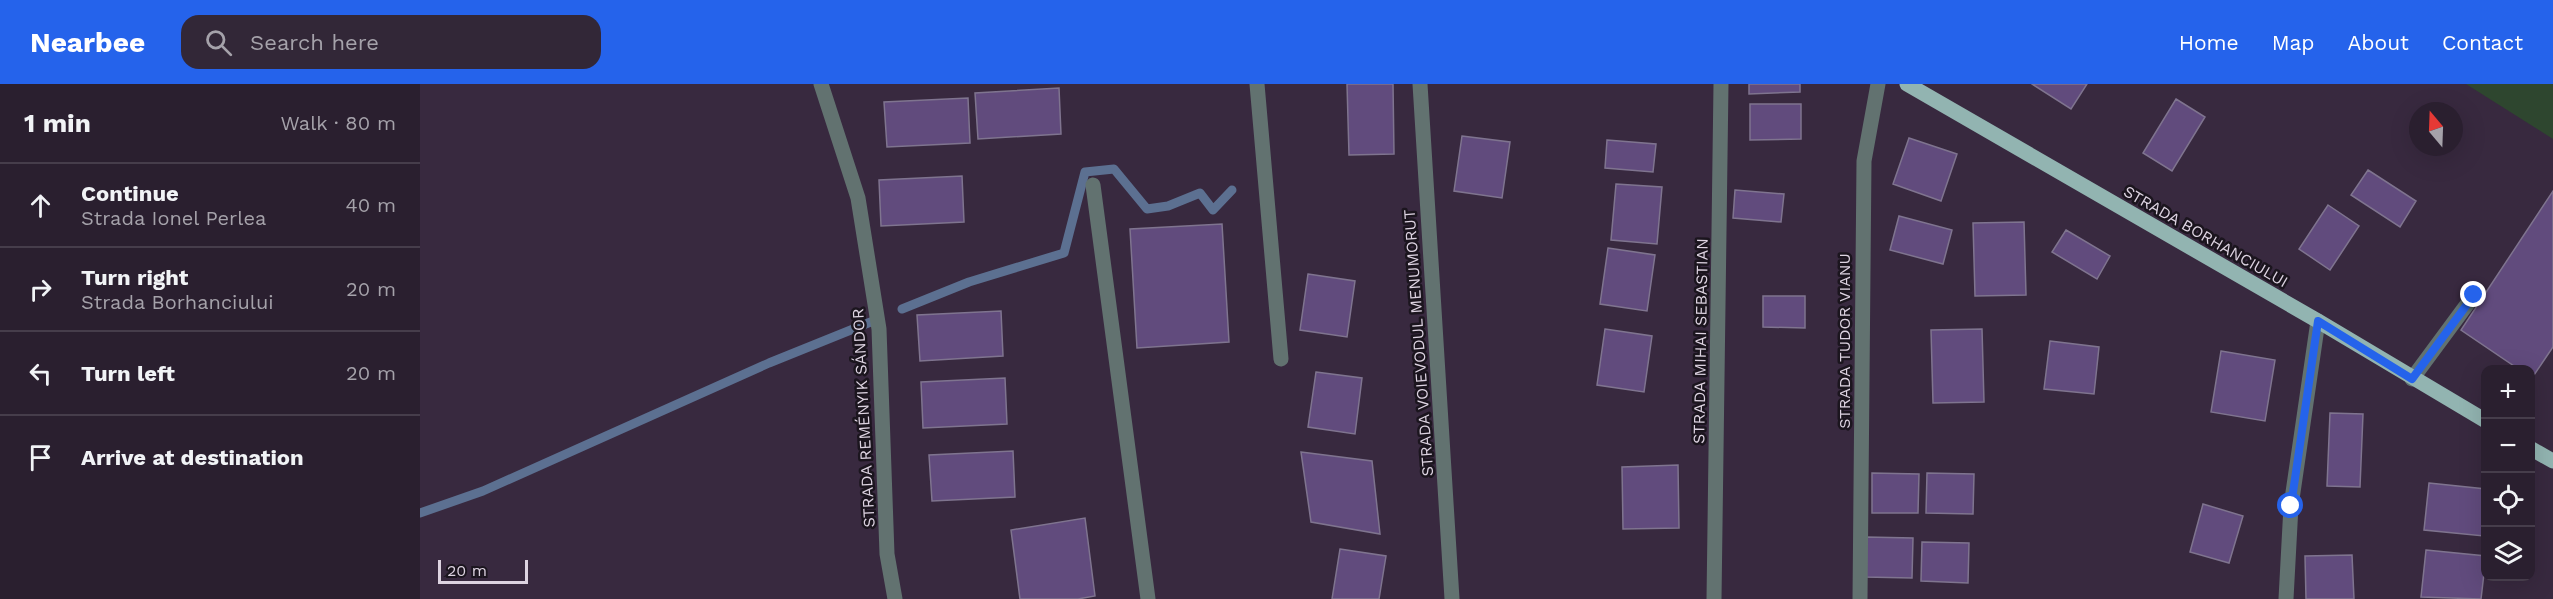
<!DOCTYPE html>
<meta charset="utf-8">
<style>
:root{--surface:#2a1f2f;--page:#322737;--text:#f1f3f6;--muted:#a5a2aa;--line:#463d4b;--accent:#2563eb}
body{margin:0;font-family:"Work Sans",sans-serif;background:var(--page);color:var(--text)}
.controls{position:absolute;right:18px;bottom:18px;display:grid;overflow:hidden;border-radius:12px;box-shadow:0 6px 24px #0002}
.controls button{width:54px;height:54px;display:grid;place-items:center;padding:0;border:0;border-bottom:2px solid var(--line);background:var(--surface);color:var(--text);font:30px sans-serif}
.compass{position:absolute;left:1989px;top:18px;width:54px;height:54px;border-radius:50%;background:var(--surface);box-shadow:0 6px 24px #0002;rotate:341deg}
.scale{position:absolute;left:18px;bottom:15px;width:90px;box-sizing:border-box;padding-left:6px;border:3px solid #ddd3e1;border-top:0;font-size:16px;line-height:21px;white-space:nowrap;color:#ddd3e1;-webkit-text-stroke:4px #1b151e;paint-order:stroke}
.stop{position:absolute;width:18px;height:18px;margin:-14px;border:4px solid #2563eb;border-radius:50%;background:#fff}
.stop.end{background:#2563eb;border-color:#fff;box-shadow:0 2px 6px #0008}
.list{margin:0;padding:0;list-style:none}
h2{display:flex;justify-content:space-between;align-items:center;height:78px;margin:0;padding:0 24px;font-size:26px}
h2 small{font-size:20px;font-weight:400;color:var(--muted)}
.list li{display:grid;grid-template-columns:39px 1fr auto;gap:18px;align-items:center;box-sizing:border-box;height:84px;padding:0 24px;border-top:2px solid var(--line)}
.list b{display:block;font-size:22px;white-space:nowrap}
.list p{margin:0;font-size:20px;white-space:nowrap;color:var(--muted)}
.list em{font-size:20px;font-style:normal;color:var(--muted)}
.icon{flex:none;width:33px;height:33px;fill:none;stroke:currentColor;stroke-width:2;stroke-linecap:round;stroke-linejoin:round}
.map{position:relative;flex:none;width:2133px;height:515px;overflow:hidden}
header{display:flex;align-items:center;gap:36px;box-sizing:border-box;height:84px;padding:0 30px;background:var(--accent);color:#fff}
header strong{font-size:28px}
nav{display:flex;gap:33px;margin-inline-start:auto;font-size:21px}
.search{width:420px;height:54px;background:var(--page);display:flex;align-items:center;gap:15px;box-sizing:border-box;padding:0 21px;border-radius:18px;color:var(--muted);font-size:22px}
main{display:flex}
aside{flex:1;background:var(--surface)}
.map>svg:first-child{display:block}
.green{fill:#2e462f}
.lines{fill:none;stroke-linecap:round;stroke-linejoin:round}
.stream{stroke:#5c7091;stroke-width:9}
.building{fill:#614b7d;stroke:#7f748f;stroke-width:1.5}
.minor{stroke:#627270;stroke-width:15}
.major{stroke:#92b4b1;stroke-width:15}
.route{stroke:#2563eb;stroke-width:8}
.labels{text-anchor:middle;stroke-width:5;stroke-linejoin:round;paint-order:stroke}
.street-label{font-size:16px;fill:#ddd3e1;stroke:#1b151e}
</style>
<header>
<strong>Nearbee</strong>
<div class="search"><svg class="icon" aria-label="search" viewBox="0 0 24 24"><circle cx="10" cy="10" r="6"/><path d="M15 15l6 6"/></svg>Search here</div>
<nav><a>Home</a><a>Map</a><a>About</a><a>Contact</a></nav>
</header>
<main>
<aside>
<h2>1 min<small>Walk · 80 m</small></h2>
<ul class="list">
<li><svg class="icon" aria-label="ahead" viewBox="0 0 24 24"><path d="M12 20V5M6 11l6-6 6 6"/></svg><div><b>Continue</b><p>Strada Ionel Perlea</p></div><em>40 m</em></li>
<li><svg class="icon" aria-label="right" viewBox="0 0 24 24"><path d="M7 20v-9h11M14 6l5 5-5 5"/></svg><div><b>Turn right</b><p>Strada Borhanciului</p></div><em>20 m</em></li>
<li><svg class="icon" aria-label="left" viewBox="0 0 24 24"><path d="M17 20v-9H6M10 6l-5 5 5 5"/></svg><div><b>Turn left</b></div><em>20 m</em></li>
<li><svg class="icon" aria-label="arrive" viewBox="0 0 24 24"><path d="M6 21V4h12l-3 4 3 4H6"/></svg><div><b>Arrive at destination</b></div></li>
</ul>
</aside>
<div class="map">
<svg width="2133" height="515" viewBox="0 0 2133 515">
<rect width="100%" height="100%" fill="#38293f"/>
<!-- green -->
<path class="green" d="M2046,0H2133V55Z"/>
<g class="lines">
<!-- stream -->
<path class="stream" d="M482,225L549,198L644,169L665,88L694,85L727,125L748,122L780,109L793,126L812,106
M0,429L63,407L349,279L458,235"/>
</g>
<!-- building -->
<path class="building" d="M927,0H973L974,70L929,71Z
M1329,0H1380V8L1329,10Z
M1612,0H1667L1651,25Z
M639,4L641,50L558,55L555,9Z
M548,14L550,59L467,63L464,18Z
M1756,15L1785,33L1752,87L1723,69Z
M1330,20H1381V55L1330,56Z
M1042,52L1090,58L1082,114L1034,107Z
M1489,54L1537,70L1521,117L1473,100Z
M1187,56L1236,60L1233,88L1185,84Z
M1948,86L1996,117L1980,143L1931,111Z
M542,92L544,138L461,142L459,96Z
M1196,100L1242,103L1237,160L1191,156Z
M1315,106L1364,110L1361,138L1313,134Z
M2133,107V263L2112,294L2110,286H2100L2041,246Z
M1908,121L1939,142L1910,186L1879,165Z
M1479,132L1532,146L1523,180L1470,166Z
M1604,138L1606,211L1555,212L1553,139Z
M802,140L809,258L717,264L710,145Z
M1646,146L1690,172L1677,195L1632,168Z
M1188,164L1235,171L1227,227L1180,220Z
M888,190L935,197L927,253L880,246Z
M1343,212H1385V244L1343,243Z
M581,227L583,272L500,277L497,231Z
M1185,245L1232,252L1224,308L1177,301Z
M1562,245L1564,318L1513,319L1511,246Z
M1630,257L1679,263L1674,310L1624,305Z
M1801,267L1855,276L1845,337L1791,328Z
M896,288L942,294L935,350L888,343Z
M585,294L587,340L503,344L501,298Z
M1910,329L1943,330L1940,403L1907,402Z
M593,367L595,413L512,417L509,371Z
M881,368L952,377L960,450L891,438Z
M1258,381L1259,444L1203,445L1202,383Z
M1452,389L1499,390L1498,429H1452Z
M1507,389L1554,390L1553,430L1506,429Z
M2009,399L2066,405L2064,452L2004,446Z
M1783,420L1823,432L1809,479L1770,468Z
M665,434L675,512L658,515H600L591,446Z
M1446,453L1493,454L1492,494L1445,493Z
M1502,458L1549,459L1548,499L1501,497Z
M920,465L966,472L959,515H912Z
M2006,466L2066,472L2061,515L2001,513Z
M1932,471L1934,515H1886L1885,472Z"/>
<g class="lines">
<!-- minor -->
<path class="minor" d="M401,0L438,114L459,245L467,470L475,515
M837,0L861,275
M1000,0L1032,515
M673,101L728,515
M1992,295L2054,211
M1294,515L1301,0
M1440,515L1444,77L1458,0
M1866,515L1871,422L1898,237"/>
<!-- major -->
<path class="major" d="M1487,0L1898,237L2066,337
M2110,364L2133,377"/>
</g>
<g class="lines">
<!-- route -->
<path class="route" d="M1871,422L1898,237L1992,295L2054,211"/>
</g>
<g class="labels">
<!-- street labels -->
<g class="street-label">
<text transform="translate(1786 152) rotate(30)" y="6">STRADA BORHANCIULUI</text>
<text transform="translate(1280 257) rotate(-89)" y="6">STRADA MIHAI SEBASTIAN</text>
<text transform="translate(1424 257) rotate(-90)" y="6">STRADA TUDOR VIANU</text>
<text transform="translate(998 259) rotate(-94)" y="6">STRADA VOIEVODUL MENUMORUT</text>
<text transform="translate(443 334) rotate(-93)" y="6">STRADA REMÉNYIK SÁNDOR</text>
</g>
</g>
</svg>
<div class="controls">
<button>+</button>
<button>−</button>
<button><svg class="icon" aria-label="locate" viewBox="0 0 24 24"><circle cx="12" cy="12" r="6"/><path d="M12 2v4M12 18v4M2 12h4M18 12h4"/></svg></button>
<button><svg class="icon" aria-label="layers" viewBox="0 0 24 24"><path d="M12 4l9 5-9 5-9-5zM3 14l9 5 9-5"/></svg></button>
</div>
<svg class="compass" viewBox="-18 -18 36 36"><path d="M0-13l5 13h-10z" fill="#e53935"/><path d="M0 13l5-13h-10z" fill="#a5a2aa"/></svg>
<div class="scale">20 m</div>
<div class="stop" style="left:1871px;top:422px"></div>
<div class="stop end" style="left:2054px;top:211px"></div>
</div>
</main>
